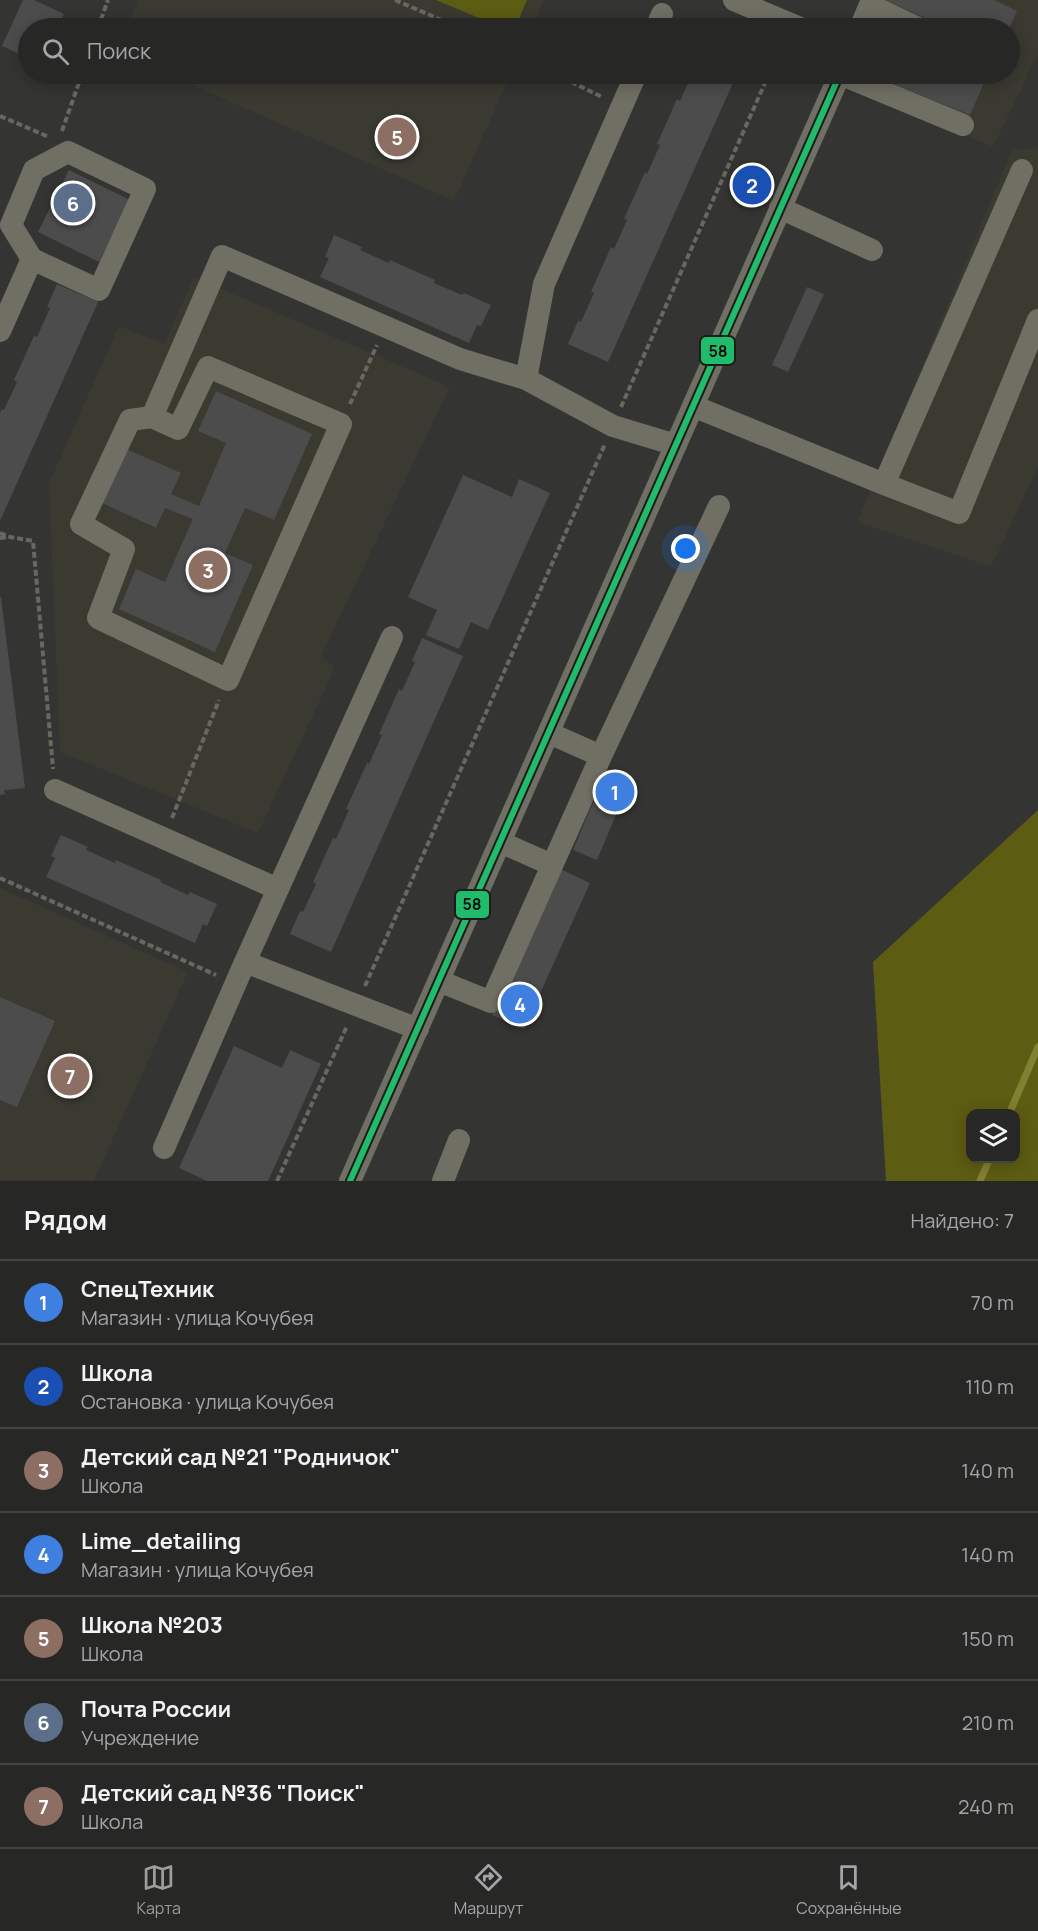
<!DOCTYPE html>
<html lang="ru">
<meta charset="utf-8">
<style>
:root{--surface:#272726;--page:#333332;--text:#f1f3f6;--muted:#a4a5a7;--line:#434443;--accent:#9d9d9a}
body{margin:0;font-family:Manrope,sans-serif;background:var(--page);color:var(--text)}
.controls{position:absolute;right:18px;bottom:18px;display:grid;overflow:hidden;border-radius:12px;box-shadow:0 3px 15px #0003}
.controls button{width:54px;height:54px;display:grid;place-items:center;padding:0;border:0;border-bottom:2px solid var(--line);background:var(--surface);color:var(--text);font:30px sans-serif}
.you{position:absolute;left:686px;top:549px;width:21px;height:21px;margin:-15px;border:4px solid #fff;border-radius:50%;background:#1a73e8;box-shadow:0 0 0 9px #1a73e833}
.badge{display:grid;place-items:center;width:39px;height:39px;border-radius:50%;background:var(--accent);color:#fff;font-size:20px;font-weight:700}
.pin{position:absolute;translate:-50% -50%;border:3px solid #fff;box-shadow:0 2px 6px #0006}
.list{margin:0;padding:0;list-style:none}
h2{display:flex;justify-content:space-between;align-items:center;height:78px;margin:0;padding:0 24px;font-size:26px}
h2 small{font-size:20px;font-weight:400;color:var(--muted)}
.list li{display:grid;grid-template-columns:39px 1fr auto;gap:18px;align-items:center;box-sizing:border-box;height:84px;padding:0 24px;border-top:2px solid var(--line)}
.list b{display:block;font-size:22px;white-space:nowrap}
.list p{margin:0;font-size:20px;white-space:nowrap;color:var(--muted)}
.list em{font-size:20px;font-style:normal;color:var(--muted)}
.icon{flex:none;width:33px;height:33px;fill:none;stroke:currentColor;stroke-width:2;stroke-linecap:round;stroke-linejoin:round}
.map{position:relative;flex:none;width:1038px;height:1181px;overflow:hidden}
.search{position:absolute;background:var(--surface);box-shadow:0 3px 15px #0003;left:18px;right:18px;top:18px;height:66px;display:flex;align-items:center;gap:15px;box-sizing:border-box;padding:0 21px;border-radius:33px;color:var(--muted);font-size:22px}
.sheet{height:666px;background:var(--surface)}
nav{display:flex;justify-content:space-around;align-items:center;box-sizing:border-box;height:84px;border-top:2px solid var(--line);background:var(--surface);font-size:16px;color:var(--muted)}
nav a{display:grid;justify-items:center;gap:3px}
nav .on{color:var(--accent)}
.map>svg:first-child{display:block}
.built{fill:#3a3a31}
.green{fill:#5d5c13;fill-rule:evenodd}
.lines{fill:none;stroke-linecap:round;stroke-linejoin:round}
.stream{stroke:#828131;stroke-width:7}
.building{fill:#4d4c4c}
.path{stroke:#686861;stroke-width:4;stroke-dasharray:6 3;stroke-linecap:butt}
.minor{stroke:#6f6f64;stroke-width:22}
.bus-1-casing{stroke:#1c1c1a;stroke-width:10}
.bus-1{stroke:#20bc6c;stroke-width:6}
.line-badge{stroke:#1c1c1a;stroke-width:2}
.pale-badge-label{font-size:16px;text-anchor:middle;font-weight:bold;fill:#111}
</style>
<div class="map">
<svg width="1038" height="1181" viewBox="0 0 1038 1181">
<rect width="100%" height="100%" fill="#343432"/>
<!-- built -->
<path class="built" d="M138,0H544L531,28H126Z
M880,0H1038V54L993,147L844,82L848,74H1010V28H868Z
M168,74H511L454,201Z
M1038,148V467L991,567L857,522L1012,150Z
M194,277L450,387L321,656L335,668L258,833L60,752L49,483L119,326L164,344Z
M0,888L188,972L94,1181H0Z"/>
<!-- green -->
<path class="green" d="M436,0H527L515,28H503Z
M1038,810V1181H886L873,962ZM970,1114H1016V1158H970Z"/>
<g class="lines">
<!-- stream -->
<path class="stream" d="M1009,1114L1038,1047
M980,1181L990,1158"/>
</g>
<!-- building -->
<path class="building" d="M23,0H34L64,14L57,28H28V58L2,46Z
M886,0H994L1017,11L1009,28H947Z
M692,74H737L608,362L568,344L578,321L581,322L594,293L591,292L611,247L614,249L627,220L624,219L645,172L647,174L660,145L657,144L677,99L680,101Z
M869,74H988L970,115Z
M69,170L130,200L99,262L38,232Z
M334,235L362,247L360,250L389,263L390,260L435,280L434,283L462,295L464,293L491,305L481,326L477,325L469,343L320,277L329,258L325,257Z
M57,284L98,302L0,521V413L2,409L4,410L17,382L14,380L34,336L37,337L50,308L47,307Z
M807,287L824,294L788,372L772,365Z
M216,391L312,434L274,520L245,508L225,553L253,565L215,652L119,609L136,569L165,582L193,519L165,508L156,528L102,503L126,449L181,473L171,494L199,506L226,443L198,431Z
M463,475L512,497L519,479L550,493L488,630L471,622L459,649L426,635L437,610L408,597Z
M0,597H1L25,788L4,790L5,794L0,795Z
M422,638L463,656L331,952L290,934L300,911L303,912L316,884L313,882L333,838L336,839L349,810L346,809L367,763L369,764L382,735L379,734L399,689L402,691L415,662L412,661Z
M607,769L631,779L597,860L573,850Z
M61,835L88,847L86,850L115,863L116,860L161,880L160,882L188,895L190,892L217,904L207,926L203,924L195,943L46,877L55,858L51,856Z
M558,868L590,883L524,1029L492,1015Z
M0,997L55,1021L17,1107L0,1100Z
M234,1046L282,1068L290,1050L321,1064L268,1181H207L179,1168Z"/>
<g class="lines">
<!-- path -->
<path class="path" d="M395,0L460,28
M98,28L108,0
M555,74L602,97
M0,116L49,137
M62,131L82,74
M350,404L377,345
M621,407L769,74
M0,533L10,537L33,541L53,769
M0,538L9,537
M172,818L219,700
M0,878L216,975
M365,986L605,444
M277,1181L347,1026"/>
<!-- minor -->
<path class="minor" d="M734,0L800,28
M870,5L918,28
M656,28L662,14
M860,28L872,0
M636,74L544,284L526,379L613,426L676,445
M68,152L145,189L99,290L32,259L11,225L34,170Z
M780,208L872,250
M0,331L32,259
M693,406L884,484L1022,170
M152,417L178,429L208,367L341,424L228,680L98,618L124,549L81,524L130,420L152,417L222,256L460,359L526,379
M884,484L959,513L1038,320
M392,637L245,962L418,1029
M549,733L601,756L719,506
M55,790L278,889
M500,842L552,865
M439,981L491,1002L601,756
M164,1148L245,962
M350,1181L840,74L963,125
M443,1181L459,1140"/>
<defs>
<path id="bus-1" d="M350,1181L840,74"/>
</defs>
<!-- bus-1 casing -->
<use href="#bus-1" class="bus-1-casing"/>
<!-- bus-1 -->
<use href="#bus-1" class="bus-1"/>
</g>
<g class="line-badge">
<rect x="700" y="336" width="35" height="29" rx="6" fill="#20bc6c"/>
<rect x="455" y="890" width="35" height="29" rx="6" fill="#20bc6c"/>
</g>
<g class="pale-badge-label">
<text x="718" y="357">58</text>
<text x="472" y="910">58</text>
</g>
</svg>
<div class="controls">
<button><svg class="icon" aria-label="layers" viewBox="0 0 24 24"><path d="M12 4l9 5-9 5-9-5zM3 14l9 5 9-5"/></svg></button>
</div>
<div class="you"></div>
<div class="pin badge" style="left:615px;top:792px;background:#3f7fe0">1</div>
<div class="pin badge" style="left:752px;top:185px;background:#1a4fb4">2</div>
<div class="pin badge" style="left:208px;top:570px;background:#8d6e63">3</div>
<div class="pin badge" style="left:520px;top:1004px;background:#3f7fe0">4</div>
<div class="pin badge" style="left:397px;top:137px;background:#8d6e63">5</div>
<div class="pin badge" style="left:73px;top:203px;background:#5c6f8a">6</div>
<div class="pin badge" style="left:70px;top:1076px;background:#8d6e63">7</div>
<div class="search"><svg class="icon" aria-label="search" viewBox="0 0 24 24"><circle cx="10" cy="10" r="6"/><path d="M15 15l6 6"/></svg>Поиск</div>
</div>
<section class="sheet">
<h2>Рядом<small>Найдено: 7</small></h2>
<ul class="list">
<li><span class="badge" style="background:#3f7fe0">1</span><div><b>СпецТехник</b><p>Магазин · улица Кочубея</p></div><em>70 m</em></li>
<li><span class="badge" style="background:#1a4fb4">2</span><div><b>Школа</b><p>Остановка · улица Кочубея</p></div><em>110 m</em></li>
<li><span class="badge" style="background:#8d6e63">3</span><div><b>Детский сад №21 &quot;Родничок&quot;</b><p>Школа</p></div><em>140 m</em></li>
<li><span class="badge" style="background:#3f7fe0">4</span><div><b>Lime_detailing</b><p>Магазин · улица Кочубея</p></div><em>140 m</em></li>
<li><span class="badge" style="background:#8d6e63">5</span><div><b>Школа №203</b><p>Школа</p></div><em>150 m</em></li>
<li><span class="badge" style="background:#5c6f8a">6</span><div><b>Почта России</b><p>Учреждение</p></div><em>210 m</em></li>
<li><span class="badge" style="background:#8d6e63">7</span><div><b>Детский сад №36 &quot;Поиск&quot;</b><p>Школа</p></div><em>240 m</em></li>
</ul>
</section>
<nav>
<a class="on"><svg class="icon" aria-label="map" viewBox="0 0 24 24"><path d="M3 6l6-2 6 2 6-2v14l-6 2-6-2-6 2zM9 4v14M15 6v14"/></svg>Карта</a>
<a><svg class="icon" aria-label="directions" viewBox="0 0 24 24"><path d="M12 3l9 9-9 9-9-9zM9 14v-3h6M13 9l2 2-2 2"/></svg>Маршрут</a>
<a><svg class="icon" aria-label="saved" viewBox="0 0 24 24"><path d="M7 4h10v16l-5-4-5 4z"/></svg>Сохранённые</a>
</nav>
